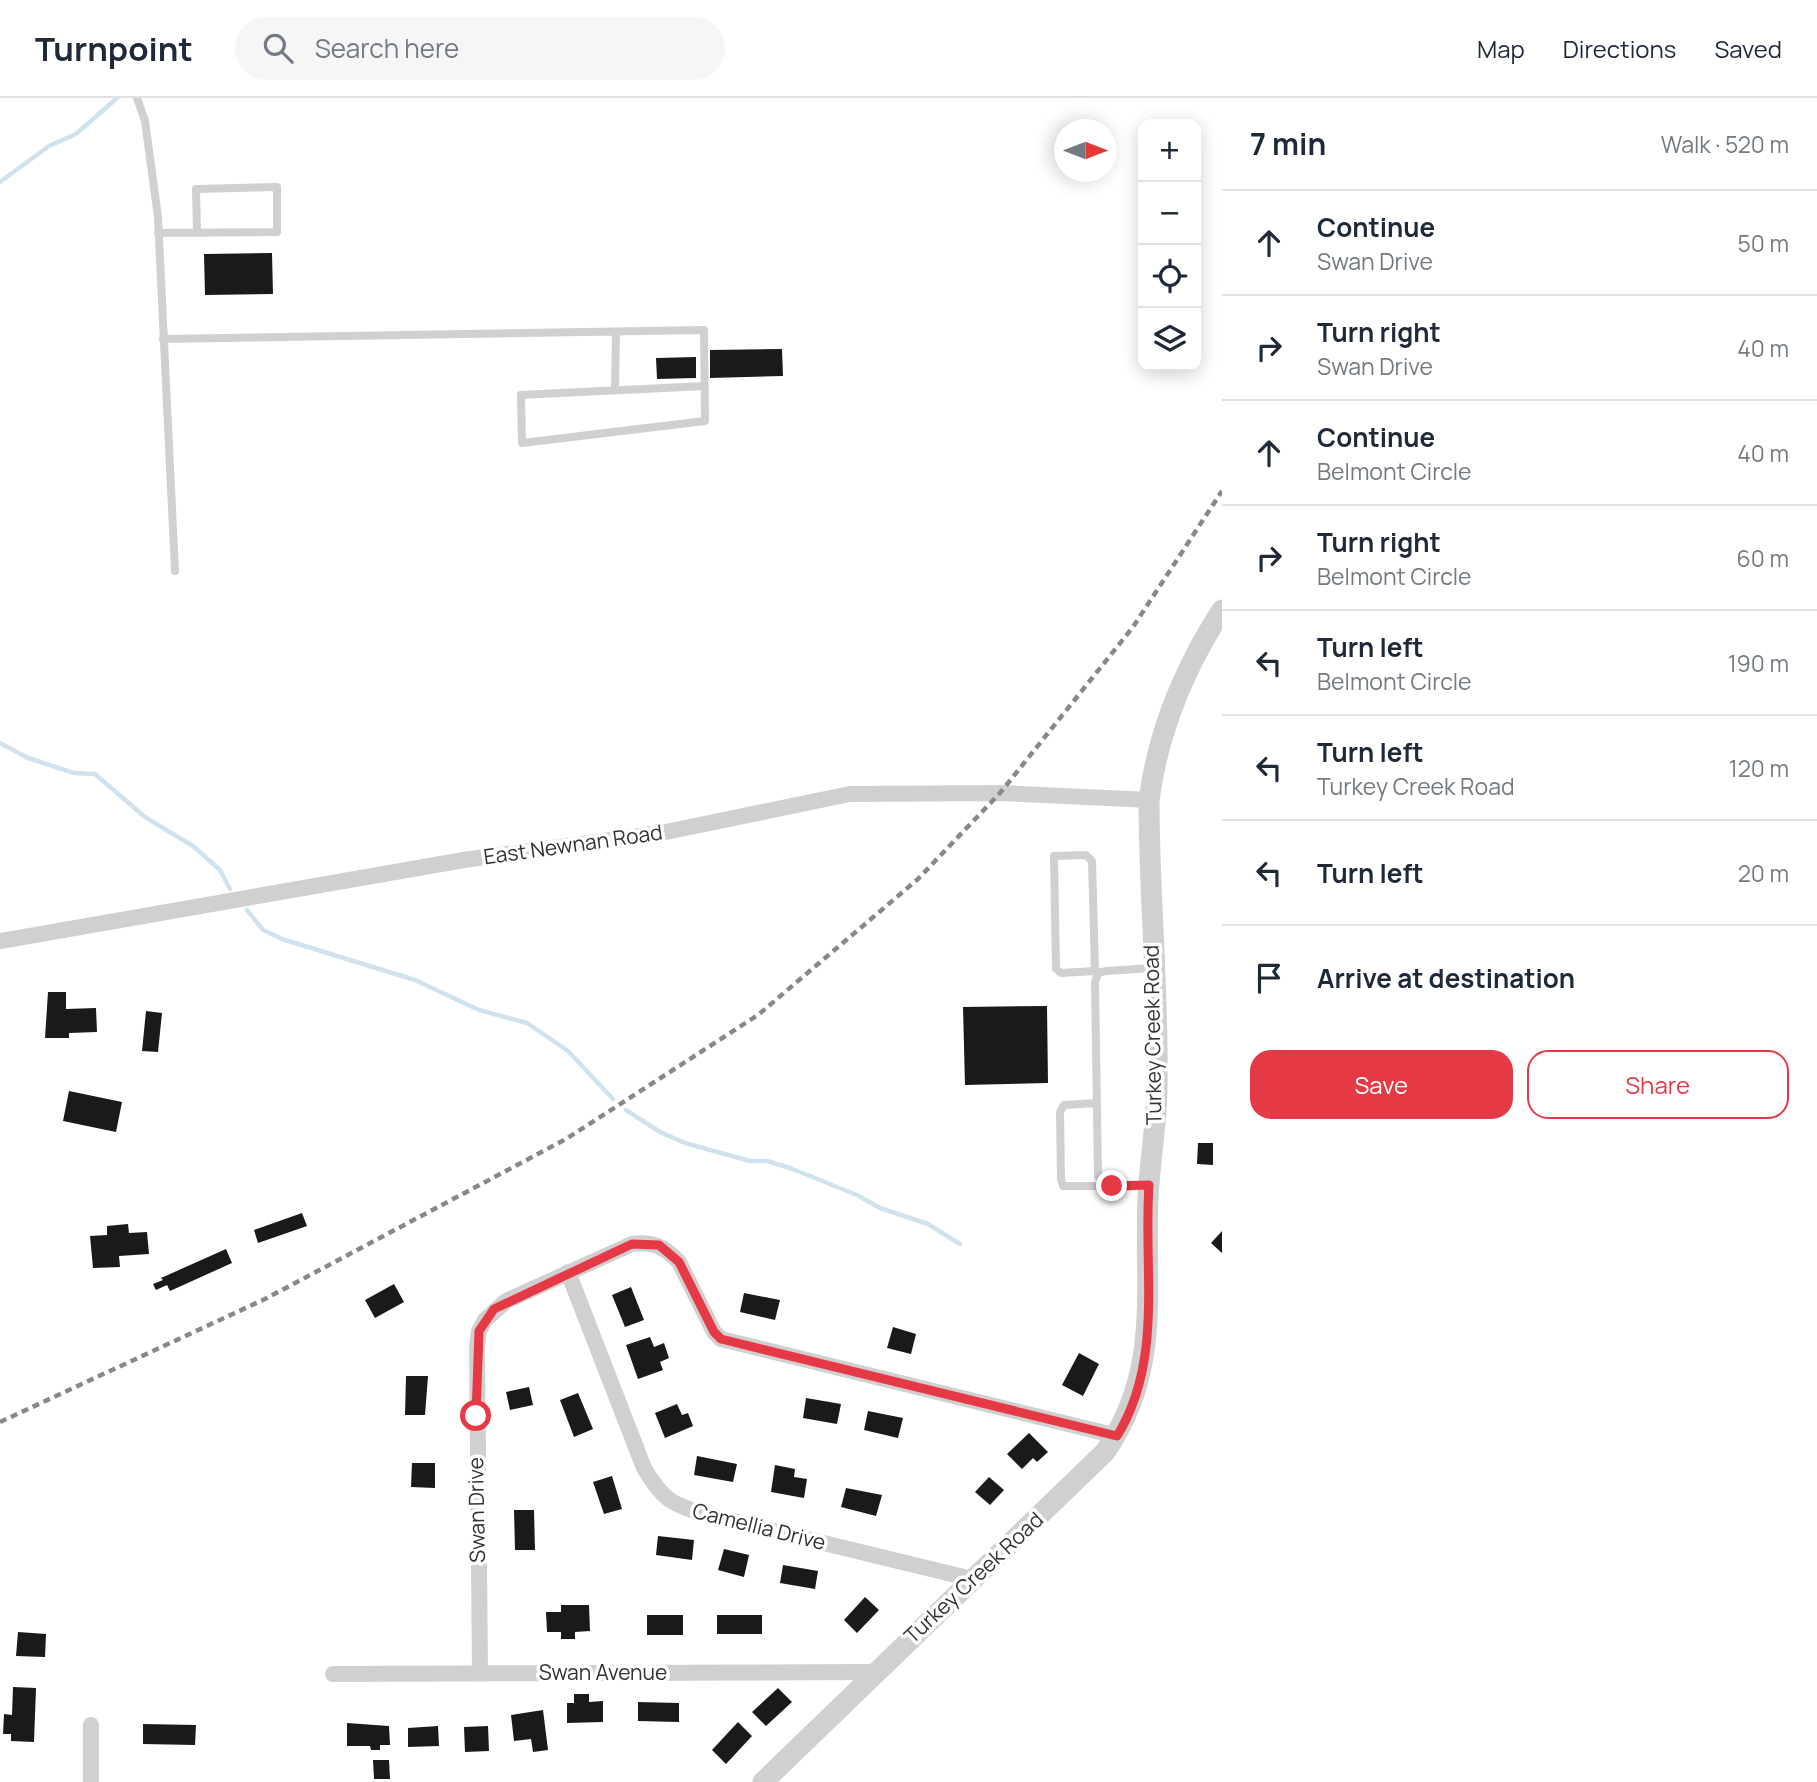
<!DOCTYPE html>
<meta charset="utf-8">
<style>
:root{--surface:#fff;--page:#f6f6f7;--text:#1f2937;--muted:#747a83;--line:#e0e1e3;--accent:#e63946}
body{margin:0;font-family:Manrope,sans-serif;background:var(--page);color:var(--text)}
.controls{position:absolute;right:21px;top:21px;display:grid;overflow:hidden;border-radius:14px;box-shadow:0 4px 18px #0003}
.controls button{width:63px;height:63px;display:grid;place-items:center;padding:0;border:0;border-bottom:2px solid var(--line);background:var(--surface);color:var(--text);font:35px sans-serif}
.compass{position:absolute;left:1054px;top:21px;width:63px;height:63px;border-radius:50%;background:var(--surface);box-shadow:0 4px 18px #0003;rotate:90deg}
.stop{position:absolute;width:21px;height:21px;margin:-16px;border:5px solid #e63946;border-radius:50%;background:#fff}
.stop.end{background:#e63946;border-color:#fff;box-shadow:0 2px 7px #0008}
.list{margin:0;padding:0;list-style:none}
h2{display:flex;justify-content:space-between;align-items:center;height:91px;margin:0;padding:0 28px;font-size:30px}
h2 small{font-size:23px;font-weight:400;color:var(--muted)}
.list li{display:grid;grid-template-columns:46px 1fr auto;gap:21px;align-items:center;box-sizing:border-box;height:105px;padding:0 28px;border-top:2px solid var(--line)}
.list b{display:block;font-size:26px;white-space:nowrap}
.list p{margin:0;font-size:23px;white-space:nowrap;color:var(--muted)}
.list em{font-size:23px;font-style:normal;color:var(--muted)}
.actions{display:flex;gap:14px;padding:21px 28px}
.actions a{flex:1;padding:16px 0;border:2px solid var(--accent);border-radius:21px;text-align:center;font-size:24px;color:var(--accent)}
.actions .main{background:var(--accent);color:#fff}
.icon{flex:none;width:38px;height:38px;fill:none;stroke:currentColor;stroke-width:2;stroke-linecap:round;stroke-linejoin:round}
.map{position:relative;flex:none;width:1222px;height:1684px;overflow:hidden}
header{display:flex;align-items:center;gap:42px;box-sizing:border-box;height:98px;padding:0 35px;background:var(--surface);border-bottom:2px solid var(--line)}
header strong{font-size:33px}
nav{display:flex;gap:38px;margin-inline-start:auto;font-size:24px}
.search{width:490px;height:63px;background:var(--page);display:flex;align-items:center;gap:18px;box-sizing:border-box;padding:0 24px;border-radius:38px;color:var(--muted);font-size:26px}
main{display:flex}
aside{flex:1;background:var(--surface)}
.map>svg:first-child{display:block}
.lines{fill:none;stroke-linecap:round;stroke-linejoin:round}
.stream{stroke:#cfe2ee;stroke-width:4.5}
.building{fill:#1a1a1a}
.service{stroke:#d0d0d0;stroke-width:8}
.minor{stroke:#d0d0d0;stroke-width:16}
.tertiary{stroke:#d0d0d0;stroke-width:21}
.rail{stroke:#888;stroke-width:4.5;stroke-dasharray:7 5;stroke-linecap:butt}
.route{stroke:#e63946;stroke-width:9}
.labels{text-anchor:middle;stroke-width:7;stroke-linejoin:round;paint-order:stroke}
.street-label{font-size:21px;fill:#333;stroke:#fff}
</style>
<header>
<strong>Turnpoint</strong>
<div class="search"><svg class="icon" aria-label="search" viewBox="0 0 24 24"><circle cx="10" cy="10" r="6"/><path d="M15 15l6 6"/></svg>Search here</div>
<nav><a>Map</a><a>Directions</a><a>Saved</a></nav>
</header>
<main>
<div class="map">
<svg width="1222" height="1684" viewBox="0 0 1222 1684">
<rect width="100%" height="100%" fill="#fff"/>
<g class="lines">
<!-- stream -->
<path class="stream" d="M0,84L49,48L76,36L117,0
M0,645L28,660L74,675L95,676L145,719L193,748L220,772L230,791
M247,812L263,832L282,841L415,882L479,912L527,925L568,953L613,1001
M626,1012L660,1034L685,1045L750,1063H767L790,1070L857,1097L880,1110L928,1126L960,1146"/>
</g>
<!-- building -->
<path class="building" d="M272,155L273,196L205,197L204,156Z
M782,251L783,278L710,280V252Z
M696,259V280L657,281L656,260Z
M48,894H66V911L96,910L97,934L69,935V940H45Z
M1047,908L1048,985L965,987L963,909Z
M146,913L162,915L158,954L142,953Z
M69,993L122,1004L116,1034L63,1023Z
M1198,1045H1213V1067L1197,1066Z
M302,1115L307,1128L258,1145L254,1132Z
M128,1126L129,1135L147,1134L149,1156L119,1158L120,1169L93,1170L90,1138L107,1137V1128Z
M1222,1133V1155L1211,1145Z
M226,1151L232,1165L170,1193L167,1187L156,1192L153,1186L163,1182L161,1180Z
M394,1186L404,1204L375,1220L365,1202Z
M631,1189L644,1222L625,1229L612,1197Z
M744,1195L780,1202L775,1222L740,1214Z
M893,1229L916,1236L911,1256L887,1250Z
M650,1239L654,1249L664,1245L669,1260L660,1264L663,1272L638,1281L626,1247Z
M1079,1255L1099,1266L1083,1298L1062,1287Z
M406,1278H428L425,1317H405Z
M529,1289L533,1307L510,1312L506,1294Z
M578,1295L593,1331L574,1339L560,1302Z
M806,1300L841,1306L837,1326L803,1320Z
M677,1306L682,1317L688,1315L693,1328L665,1340L655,1315Z
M868,1313L903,1320L898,1340L864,1332Z
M1029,1335L1048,1354L1037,1364L1033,1360L1022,1371L1007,1356Z
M697,1358L737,1366L733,1384L694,1377Z
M412,1365H435V1390L411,1389Z
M775,1367L795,1371L794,1379L807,1381L804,1400L771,1394Z
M612,1378L622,1411L604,1416L593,1384Z
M989,1379L1004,1392L990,1407L975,1394Z
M846,1390L882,1397L876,1418L841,1409Z
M514,1412H534L535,1452H515Z
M658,1438L694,1442L692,1462L656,1457Z
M724,1451L749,1457L744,1479L718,1472Z
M783,1467L818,1473L815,1491L780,1485Z
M865,1499L879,1512L857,1535L844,1522Z
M561,1507H589L590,1533L575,1534V1541H561V1534H547L546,1514H561Z
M647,1517H683V1537H647Z
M717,1517H762V1536H717Z
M18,1534L46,1536L45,1559L16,1558Z
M13,1589L36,1590L34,1644L11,1643V1636H3L4,1616L12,1617Z
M778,1590L792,1604L766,1628L752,1614Z
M574,1596H589V1604L603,1603V1624L567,1625V1605H574Z
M638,1604L679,1605V1624L638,1623Z
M543,1612L548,1652L533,1654L531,1641L514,1643L511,1617Z
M738,1624L752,1638L726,1666L712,1652Z
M347,1625L389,1628L390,1647H380V1652H371L370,1648H347Z
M143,1626L196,1627L195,1647L143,1646Z
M438,1628L439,1648L408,1649V1630Z
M488,1628L489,1653L465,1654L464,1629Z
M373,1662H389L390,1681H374Z"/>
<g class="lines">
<!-- service -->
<path class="service" d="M137,0L145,23L158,119L175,473
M158,135L277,134V89L196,91L197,134
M163,241L704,232L705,323L522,345L521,297L705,288
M615,292L616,234
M1095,873L1061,875L1056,871L1054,758L1086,757L1092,763L1095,873L1098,875
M1097,1005L1064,1007L1060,1014L1061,1081L1063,1088H1109
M1147,1087C1130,1088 1108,1093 1098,1078L1095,884L1098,875L1106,873L1153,870"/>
<!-- minor -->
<path class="minor" d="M0,843L464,762L661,735L850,696L1000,695L1149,702
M568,1174L644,1370C663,1402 672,1407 708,1417L972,1481
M480,1575L477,1249L479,1233L485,1222L506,1203L632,1146C653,1143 665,1149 679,1164L714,1234L721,1241L1117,1338
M333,1576L874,1574
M91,1684V1627"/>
<!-- tertiary -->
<path class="tertiary" d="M763,1684L1105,1354C1162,1272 1144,1192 1148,1099C1150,1063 1156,1028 1157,993C1159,896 1149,799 1149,702C1158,634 1185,569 1222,512"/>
<!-- rail -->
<path class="rail" d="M0,1324L265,1201L566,1041L758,917L918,781L1000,695L1133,529L1222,393"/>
</g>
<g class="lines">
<!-- route -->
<path class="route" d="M476,1318L479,1233L494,1211L632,1146L659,1147L679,1164L714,1234L721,1241L1117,1338C1164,1262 1143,1170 1149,1087L1112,1088"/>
</g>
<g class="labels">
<!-- street labels -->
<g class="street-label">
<text transform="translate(573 747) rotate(-8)" y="7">East Newnan Road</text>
<text transform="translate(1153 937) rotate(-91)" y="7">Turkey Creek Road</text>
<text transform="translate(477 1412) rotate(-91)" y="7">Swan Drive</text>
<text transform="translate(759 1429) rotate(14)" y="7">Camellia Drive</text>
<text transform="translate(974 1480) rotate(-43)" y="7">Turkey Creek Road</text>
<text x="603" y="1582">Swan Avenue</text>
</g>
</g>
</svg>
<div class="controls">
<button>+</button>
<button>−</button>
<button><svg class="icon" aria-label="locate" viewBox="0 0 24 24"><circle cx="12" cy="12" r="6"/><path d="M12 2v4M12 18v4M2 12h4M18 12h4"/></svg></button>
<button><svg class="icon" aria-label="layers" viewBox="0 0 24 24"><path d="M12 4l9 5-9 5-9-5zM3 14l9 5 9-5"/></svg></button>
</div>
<svg class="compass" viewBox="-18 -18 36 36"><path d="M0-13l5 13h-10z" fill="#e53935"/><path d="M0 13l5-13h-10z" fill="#747a83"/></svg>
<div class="stop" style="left:476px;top:1318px"></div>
<div class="stop end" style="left:1112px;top:1088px"></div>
</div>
<aside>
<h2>7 min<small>Walk · 520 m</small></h2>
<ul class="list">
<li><svg class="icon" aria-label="ahead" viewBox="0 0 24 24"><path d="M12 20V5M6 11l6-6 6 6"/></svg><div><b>Continue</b><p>Swan Drive</p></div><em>50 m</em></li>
<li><svg class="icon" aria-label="right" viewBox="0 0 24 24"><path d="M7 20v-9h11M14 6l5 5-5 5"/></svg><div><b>Turn right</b><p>Swan Drive</p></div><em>40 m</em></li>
<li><svg class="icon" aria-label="ahead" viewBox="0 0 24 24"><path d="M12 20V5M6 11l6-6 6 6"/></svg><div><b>Continue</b><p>Belmont Circle</p></div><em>40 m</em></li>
<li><svg class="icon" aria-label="right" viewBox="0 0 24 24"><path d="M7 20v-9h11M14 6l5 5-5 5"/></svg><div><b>Turn right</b><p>Belmont Circle</p></div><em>60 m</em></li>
<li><svg class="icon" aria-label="left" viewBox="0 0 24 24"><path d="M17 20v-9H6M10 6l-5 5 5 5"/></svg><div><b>Turn left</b><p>Belmont Circle</p></div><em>190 m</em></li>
<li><svg class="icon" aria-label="left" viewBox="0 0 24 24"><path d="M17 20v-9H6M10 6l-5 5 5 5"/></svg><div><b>Turn left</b><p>Turkey Creek Road</p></div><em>120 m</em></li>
<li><svg class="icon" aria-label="left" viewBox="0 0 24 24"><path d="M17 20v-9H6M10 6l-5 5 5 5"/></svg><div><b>Turn left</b></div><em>20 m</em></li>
<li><svg class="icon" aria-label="arrive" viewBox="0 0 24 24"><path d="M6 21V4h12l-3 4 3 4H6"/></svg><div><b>Arrive at destination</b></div></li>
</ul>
<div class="actions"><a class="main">Save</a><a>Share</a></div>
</aside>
</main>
